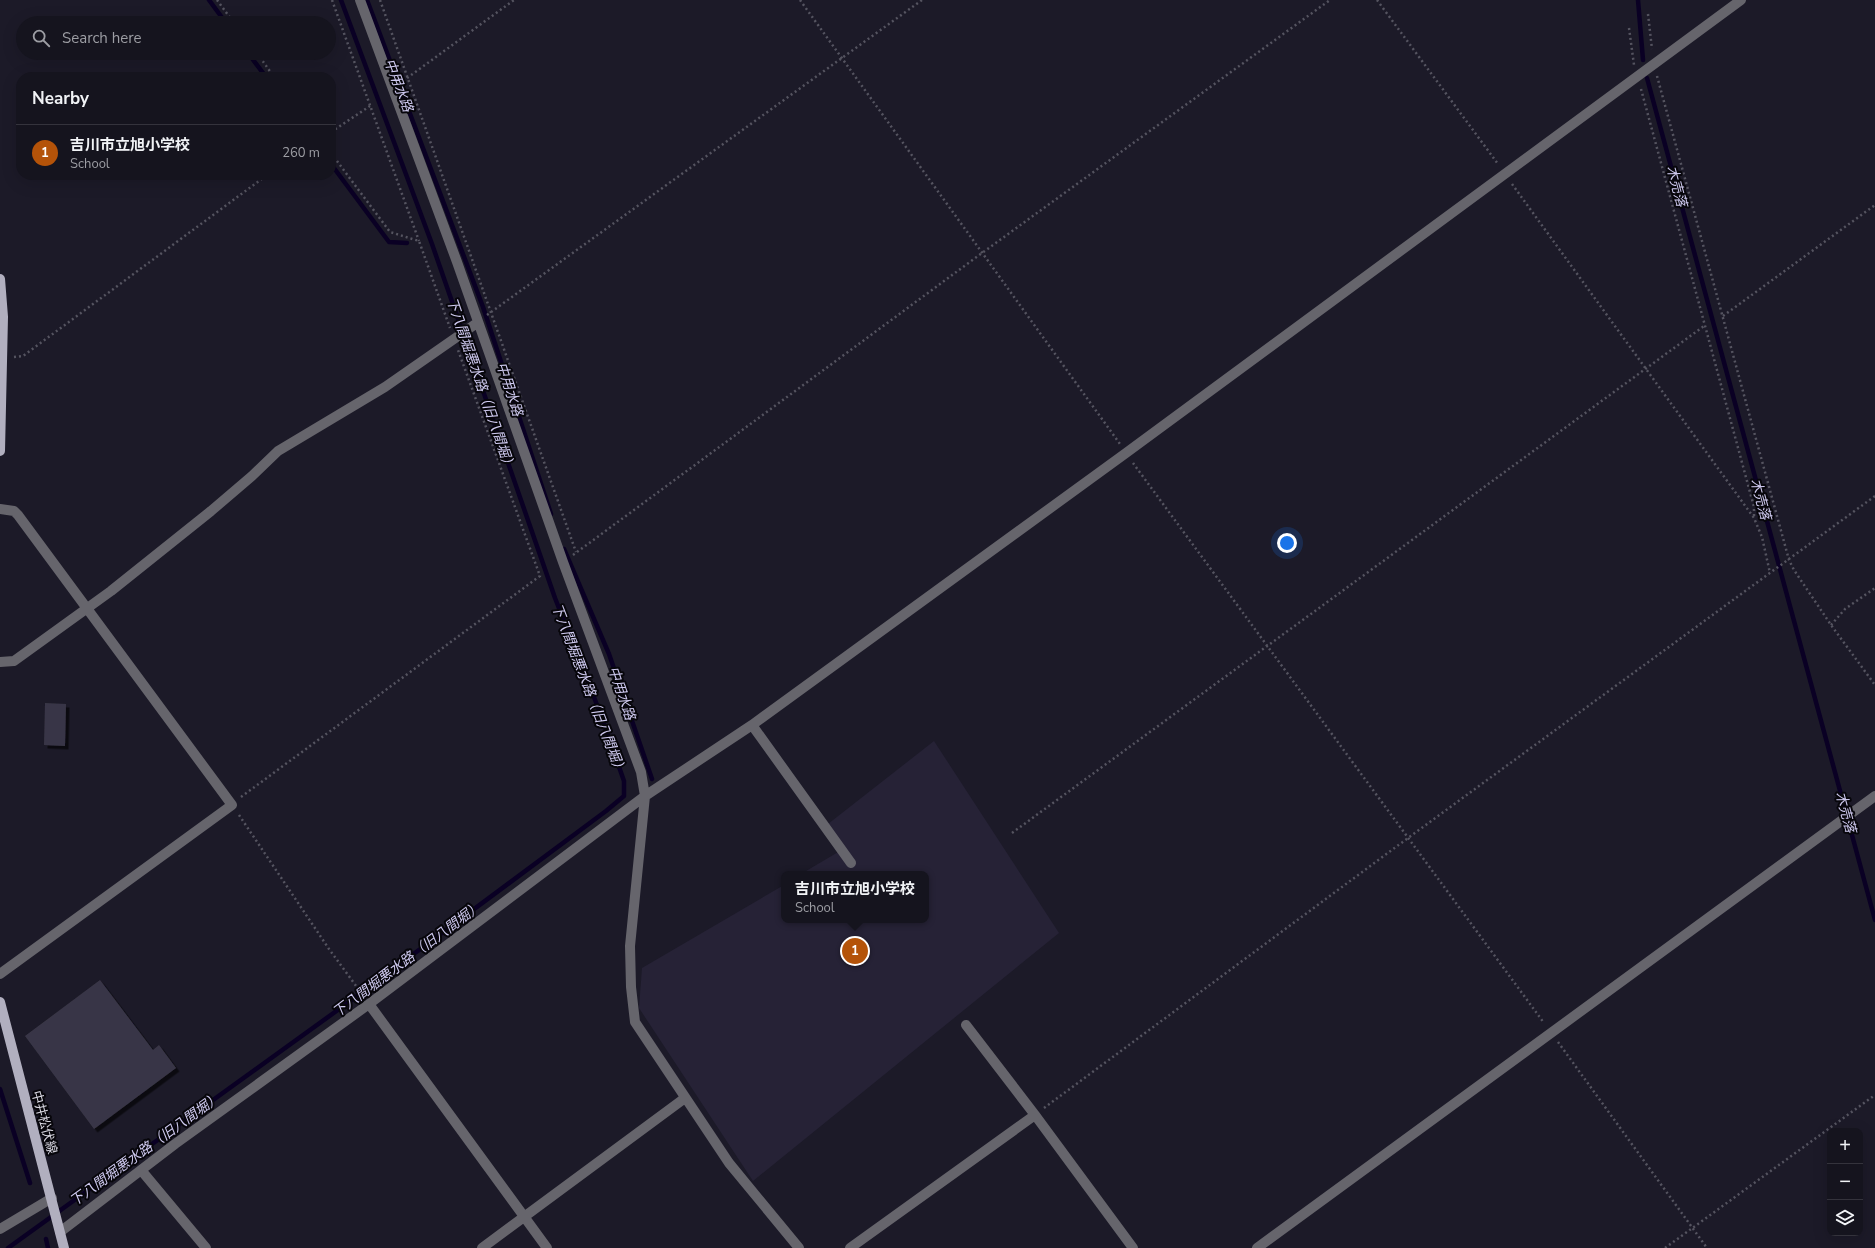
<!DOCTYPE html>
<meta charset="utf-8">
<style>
:root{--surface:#15141e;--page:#22212b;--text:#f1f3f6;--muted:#9d9ea4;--line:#34333c;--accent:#b45309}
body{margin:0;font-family:"Nunito Sans","Noto Sans JP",sans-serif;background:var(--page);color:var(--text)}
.controls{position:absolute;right:12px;bottom:12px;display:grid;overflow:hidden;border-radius:8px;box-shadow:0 4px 16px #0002}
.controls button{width:36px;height:36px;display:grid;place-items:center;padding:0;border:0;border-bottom:1px solid var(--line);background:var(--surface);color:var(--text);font:20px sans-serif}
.you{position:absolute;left:1287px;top:543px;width:14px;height:14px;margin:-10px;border:3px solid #fff;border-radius:50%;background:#1a73e8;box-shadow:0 0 0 6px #1a73e833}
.badge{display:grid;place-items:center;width:26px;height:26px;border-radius:50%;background:var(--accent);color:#fff;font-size:13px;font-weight:700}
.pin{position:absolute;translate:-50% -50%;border:2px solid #fff;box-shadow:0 1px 4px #0006}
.popup{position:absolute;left:781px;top:871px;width:148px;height:52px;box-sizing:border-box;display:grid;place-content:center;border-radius:8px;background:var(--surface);filter:drop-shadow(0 1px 3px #0005);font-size:13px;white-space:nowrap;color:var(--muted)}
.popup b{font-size:15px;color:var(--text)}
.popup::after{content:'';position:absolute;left:50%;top:100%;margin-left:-8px;border:8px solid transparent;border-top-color:var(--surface)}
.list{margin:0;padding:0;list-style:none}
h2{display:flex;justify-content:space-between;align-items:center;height:52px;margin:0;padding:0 16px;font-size:17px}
h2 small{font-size:13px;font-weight:400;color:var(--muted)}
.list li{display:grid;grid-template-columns:26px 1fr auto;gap:12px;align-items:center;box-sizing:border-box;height:56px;padding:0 16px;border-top:1px solid var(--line)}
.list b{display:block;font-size:15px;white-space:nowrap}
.list p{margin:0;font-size:13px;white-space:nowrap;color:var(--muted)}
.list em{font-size:13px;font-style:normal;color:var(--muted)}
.icon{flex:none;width:22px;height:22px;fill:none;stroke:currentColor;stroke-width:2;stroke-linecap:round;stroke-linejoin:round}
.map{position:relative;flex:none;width:1875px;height:1248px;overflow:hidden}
.search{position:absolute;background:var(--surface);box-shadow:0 4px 16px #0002;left:16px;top:16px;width:320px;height:44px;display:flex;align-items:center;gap:10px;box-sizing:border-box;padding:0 14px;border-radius:22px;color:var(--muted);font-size:15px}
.panel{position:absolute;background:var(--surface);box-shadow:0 4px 16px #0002;left:16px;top:72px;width:320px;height:108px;border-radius:16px}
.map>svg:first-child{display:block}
.built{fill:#262236}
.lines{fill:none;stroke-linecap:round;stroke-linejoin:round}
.stream{stroke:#0a0024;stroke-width:4.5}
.building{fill:#393646;filter:url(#shadow)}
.path{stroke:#555460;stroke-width:2.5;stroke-dasharray:2 3;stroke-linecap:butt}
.minor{stroke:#66656c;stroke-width:10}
.major{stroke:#b1afbf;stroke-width:10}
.labels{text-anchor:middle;stroke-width:4;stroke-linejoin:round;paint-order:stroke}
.street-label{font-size:13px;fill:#d8d7e1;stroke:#07060b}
.water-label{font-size:14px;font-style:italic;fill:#cfcaf0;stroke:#07060b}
</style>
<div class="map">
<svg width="1875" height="1248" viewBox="0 0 1875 1248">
<defs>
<filter id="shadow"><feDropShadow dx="3.5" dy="3.5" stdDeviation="0" flood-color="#0009"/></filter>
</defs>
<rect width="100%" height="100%" fill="#1c1a28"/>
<!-- built -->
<path class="built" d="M934,741L1059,933L753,1181L639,1008L642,968L784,885V920H926V874H801L845,848L828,824Z"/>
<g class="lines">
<!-- stream -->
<path class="stream" d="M209,0L226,23
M367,0L483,307L551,514
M1638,0L1643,60
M248,53L266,77
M1647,78L1875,920
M331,164L389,242L407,243
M564,549L609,654L652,779
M0,1089L30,1183
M46,1239L48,1248
M8,1248L353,999L606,811L624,796V781L599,710L555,598L432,244L341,0"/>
</g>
<!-- building -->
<path class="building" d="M45,703L66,704L65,746L44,745Z
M100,980L153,1050L159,1045L176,1068L94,1129L25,1036Z"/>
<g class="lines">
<!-- path -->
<path class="path" d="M217,0L234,23
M332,0L419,241
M380,0L576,552
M800,0L1120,444
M1377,0L1498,164
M1648,14L1652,49
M1629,28L1634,65
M257,53L274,77
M1657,76L1789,560L1794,570L1831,625L1875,685
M403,81L514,0
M1641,89L1754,507V517
M331,132L370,106
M331,153L390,232L419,241L450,328
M1512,184L1754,518L1762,537L1770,573
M487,315L922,0
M1723,316L1875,205
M14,357L23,356L267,175
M1133,463L1544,1023
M573,555L982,253L1330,0
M1831,625L1845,609L1875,588
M241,797L540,576L458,350
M239,815L329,949L362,994
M1012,833L1704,326
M1558,1042L1707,1248
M1044,1108L1408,838L1875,496
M1665,1248L1875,1095"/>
<!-- minor -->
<path class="minor" d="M360,0L457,262L563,562L641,772L645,796L630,946L631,987L635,1022L729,1163L799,1248
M0,509L14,511L18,515L232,805L0,974
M0,662L14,661L111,591L211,511L252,476L278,451L385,387L477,323
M752,725L851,863
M369,1004L547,1248
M966,1025L1035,1115L1133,1248
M141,1170L206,1248
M0,1229L52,1198
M60,1232L175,1144L369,1004L645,796L752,725L1126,453L1741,0
M482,1248L685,1098
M850,1248L1035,1115
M1257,1248L1875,796"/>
<!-- major -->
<path class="major" d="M0,279L3,317L0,451
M0,1002L64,1248"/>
</g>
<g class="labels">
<!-- street labels -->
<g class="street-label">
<text transform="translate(45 1122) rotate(75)" y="5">中井松伏線</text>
</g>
<!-- water labels -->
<g class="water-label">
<text transform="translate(399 85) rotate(69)" y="5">中用水路</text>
<text transform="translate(1677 186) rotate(75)" y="5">木売落</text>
<text transform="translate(481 384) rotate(71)" y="5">下八間堀悪水路（旧八間堀）</text>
<text transform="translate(510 389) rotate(72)" y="5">中用水路</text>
<text transform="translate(1761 499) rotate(75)" y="5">木売落</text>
<text transform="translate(589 689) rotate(69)" y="5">下八間堀悪水路（旧八間堀）</text>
<text transform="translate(622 693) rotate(71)" y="5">中用水路</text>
<text transform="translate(1846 812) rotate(75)" y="5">木売落</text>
<text transform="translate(407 959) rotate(-37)" y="5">下八間堀悪水路（旧八間堀）</text>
<text transform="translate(145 1149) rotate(-36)" y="5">下八間堀悪水路（旧八間堀）</text>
</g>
</g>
</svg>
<div class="controls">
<button>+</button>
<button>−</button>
<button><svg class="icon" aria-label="layers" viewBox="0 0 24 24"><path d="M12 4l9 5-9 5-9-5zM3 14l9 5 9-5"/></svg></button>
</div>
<div class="you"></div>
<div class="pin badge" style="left:855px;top:951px">1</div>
<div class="popup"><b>吉川市立旭小学校</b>School</div>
<div class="search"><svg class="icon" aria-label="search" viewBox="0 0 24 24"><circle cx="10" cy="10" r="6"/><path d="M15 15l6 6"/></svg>Search here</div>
<section class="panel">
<h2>Nearby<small></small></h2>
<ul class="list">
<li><span class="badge">1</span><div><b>吉川市立旭小学校</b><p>School</p></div><em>260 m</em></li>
</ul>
</section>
</div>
